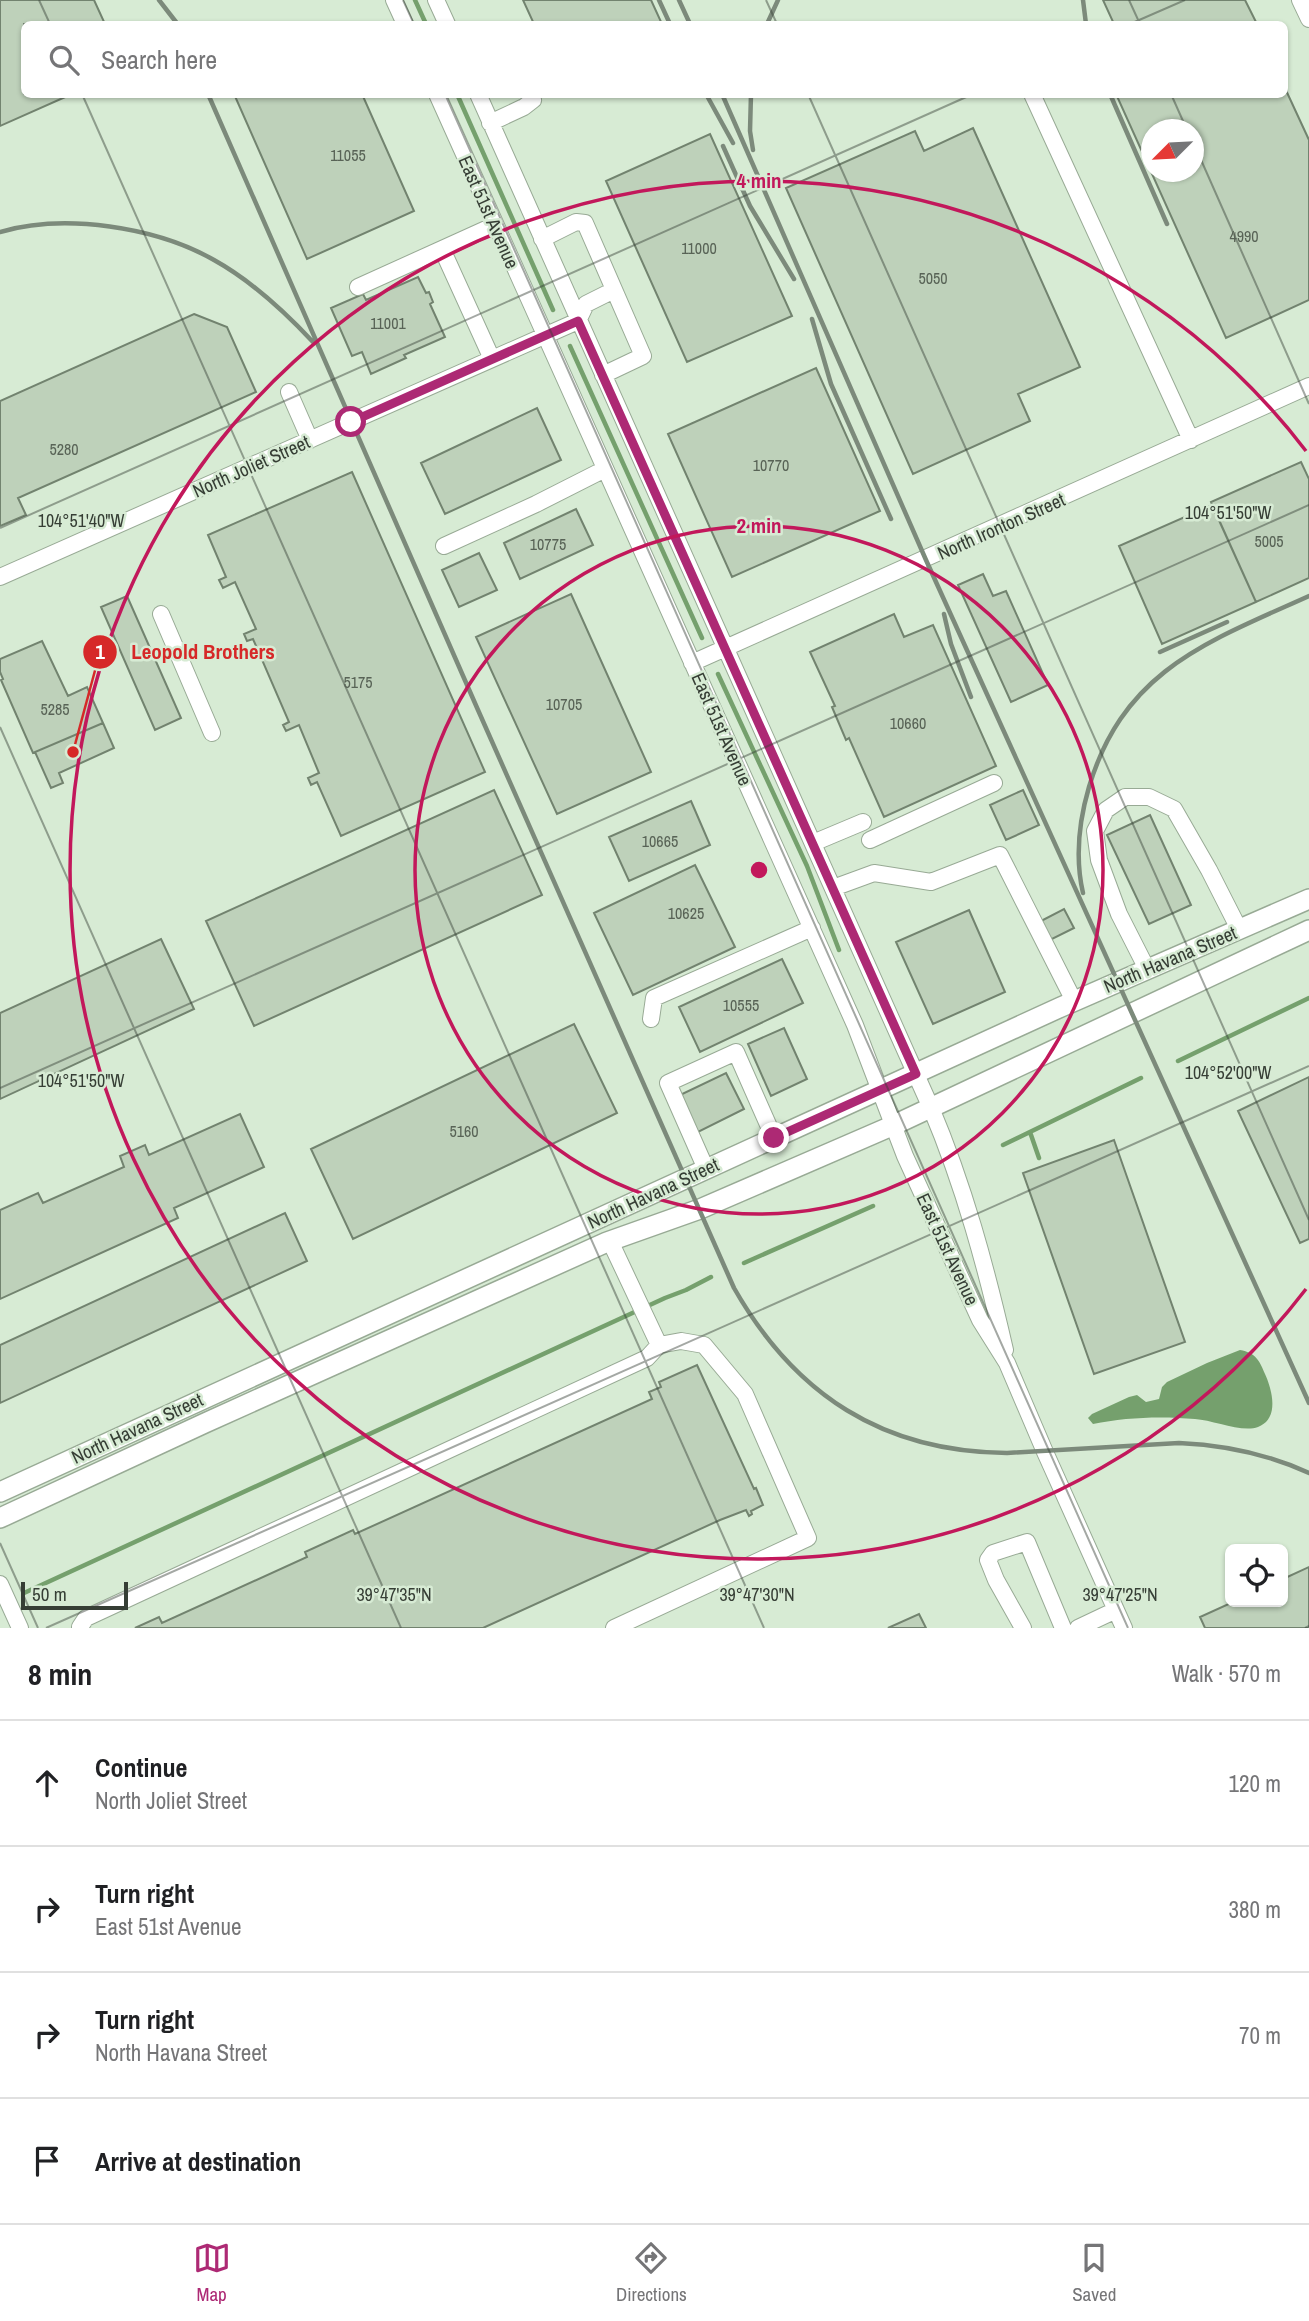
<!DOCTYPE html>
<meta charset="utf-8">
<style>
:root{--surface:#fff;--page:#f6f6f6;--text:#202124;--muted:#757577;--line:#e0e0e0;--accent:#ad2974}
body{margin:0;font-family:"Archivo Narrow",sans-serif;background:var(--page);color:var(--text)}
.controls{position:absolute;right:21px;bottom:21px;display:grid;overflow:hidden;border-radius:10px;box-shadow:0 2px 5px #0004}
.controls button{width:63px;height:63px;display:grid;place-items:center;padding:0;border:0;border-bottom:2px solid var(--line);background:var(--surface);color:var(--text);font:35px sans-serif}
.compass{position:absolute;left:1141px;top:119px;width:63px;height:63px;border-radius:50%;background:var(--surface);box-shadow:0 2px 5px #0004;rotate:246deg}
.scale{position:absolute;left:21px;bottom:18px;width:107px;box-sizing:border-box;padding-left:7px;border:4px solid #363e35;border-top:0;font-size:19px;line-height:24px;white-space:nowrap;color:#363e35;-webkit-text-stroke:5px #d7ebd4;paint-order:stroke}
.stop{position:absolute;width:21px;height:21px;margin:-16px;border:5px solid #ad2974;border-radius:50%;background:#fff}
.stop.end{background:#ad2974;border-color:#fff;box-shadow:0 2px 7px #0008}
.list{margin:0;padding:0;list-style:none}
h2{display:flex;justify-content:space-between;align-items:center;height:91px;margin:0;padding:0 28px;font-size:30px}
h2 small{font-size:23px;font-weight:400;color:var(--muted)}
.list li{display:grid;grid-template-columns:46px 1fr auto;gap:21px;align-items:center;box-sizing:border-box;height:126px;padding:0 28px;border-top:2px solid var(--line)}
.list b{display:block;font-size:26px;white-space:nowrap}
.list p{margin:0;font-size:23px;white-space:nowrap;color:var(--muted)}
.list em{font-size:23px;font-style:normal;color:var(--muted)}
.icon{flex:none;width:38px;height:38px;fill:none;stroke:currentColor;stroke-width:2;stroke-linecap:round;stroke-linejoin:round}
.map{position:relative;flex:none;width:1309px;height:1628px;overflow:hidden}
.search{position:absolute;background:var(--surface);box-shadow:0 2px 5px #0004;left:21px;right:21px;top:21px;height:77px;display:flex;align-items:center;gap:18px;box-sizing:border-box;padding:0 24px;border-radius:10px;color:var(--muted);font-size:26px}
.sheet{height:595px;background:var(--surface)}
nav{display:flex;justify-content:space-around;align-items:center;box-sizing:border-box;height:98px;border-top:2px solid var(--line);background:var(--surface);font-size:19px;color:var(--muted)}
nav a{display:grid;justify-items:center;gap:4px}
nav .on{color:var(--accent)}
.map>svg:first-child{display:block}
.water{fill:#75a06d}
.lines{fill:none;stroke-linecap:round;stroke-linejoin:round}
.stream{stroke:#75a06d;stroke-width:4.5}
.building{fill:#bed1ba;stroke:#72836f;stroke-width:2;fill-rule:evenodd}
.minor-casing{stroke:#98aa95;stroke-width:18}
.major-casing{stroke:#98aa95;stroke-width:22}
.minor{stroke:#fff;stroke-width:16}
.major{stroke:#fff;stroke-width:19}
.rail{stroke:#7c8a7b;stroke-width:4.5}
.route{stroke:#ad2974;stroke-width:9}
.ticks{fill:none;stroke:#363e35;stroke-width:2;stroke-opacity:0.45}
.ring{fill:none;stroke:#c2185b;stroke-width:3.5}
.labels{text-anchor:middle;stroke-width:5;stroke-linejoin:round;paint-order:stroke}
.number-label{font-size:16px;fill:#586356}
.street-label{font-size:19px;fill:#363e35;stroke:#d7ebd4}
.ticks-label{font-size:18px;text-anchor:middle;fill:#363e35;stroke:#d7ebd4;stroke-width:5;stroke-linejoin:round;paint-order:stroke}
.centre{fill:#c2185b;stroke:#d7ebd4;stroke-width:3.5}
.ring-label{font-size:21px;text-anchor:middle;font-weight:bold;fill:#c2185b;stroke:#d7ebd4;stroke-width:5;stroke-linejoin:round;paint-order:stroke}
.leader{fill:none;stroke:#d62828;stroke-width:2.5}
.callout-dot{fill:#d62828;stroke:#d7ebd4;stroke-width:2.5}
.mark-label{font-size:21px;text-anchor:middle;font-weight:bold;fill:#fff}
.callout-label{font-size:21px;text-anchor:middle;font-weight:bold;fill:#d62828;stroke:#d7ebd4;stroke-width:5;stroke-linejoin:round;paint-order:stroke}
</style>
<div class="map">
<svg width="1309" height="1628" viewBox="0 0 1309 1628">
<rect width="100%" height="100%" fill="#d7ebd4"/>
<!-- water -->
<path class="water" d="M1240,1350C1256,1353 1259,1360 1265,1374C1272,1389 1280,1419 1258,1427C1242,1433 1213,1420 1195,1419C1163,1416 1125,1417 1093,1424L1088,1418L1092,1414L1129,1397L1137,1395L1146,1402L1159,1399L1162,1387L1167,1382L1207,1363Z"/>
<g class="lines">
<!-- stream -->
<path class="stream" d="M415,0L426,24
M457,94L553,310
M570,346L702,638
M718,674L807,866L839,950
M1178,1061L1309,998
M1030,1132L1039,1158
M1003,1145L1141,1078
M744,1263L873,1206
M24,1593L665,1298L686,1290L711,1277"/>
</g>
<!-- building -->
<path class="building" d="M0,0H94L105,24H24V94H72L0,126Z
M523,0H651L662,24H534Z
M1103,0H1245L1257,24H1114Z
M1284,86L1309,140V300L1226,338L1116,94H1284ZM1152,130H1194V172H1152Z
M234,94H362L414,211L307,259Z
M973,128L1080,367L1018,394L1030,421L913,474L786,188L915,131L924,151Z
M710,134L792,316L687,362L606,181Z
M418,277L426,293L429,292L433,302L430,304L445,337L404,355L406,358L371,374L362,352L352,356L331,308L363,294L366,300Z
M194,314L227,327L256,392L18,498L26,515L0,526V401Z
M816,368L880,511L732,577L668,434Z
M537,408L561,460L445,514L421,463Z
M1301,462L1309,479V578L1256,602L1211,502Z
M352,472L485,772L341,836L317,782L311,785L308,778L319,773L299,725L286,731L283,725L289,722L253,639L247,641L244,634L256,629L235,582L223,588L219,580L226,577L208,535Z
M1212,505L1256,602L1162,644L1119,546Z
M576,509L593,545L520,579L504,543Z
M479,553L497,590L459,607L442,570Z
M983,574L993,596L1006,591L1048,685L1011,702L958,585Z
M571,594L651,772L557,814L476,637Z
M127,596L181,718L155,730L101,607Z
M894,614L904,637L933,625L996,766L884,817L849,738L846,740L832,707L835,706L810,652Z
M42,641L68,696L87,687L103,723L33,753L1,680L3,679L0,672V659Z
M103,723L114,748L59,773L63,783L51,788L35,752Z
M494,790L542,895L254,1026L206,921Z
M1023,790L1039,825L1006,840L990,805Z
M691,801L710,845L629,881L609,837Z
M1150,815L1191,905L1149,924L1107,835Z
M695,865L735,947L633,995L594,913Z
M1064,909L1074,928L1050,940L1041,921Z
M969,910L1005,992L933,1024L896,942Z
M161,939L194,1009L0,1099V1013Z
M782,959L803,1003L700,1052L679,1007Z
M574,1024L617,1113L353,1239L311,1149Z
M784,1028L807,1079L771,1096L748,1044Z
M726,1073L744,1109L696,1133L678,1096Z
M1309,1077V1239L1300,1243L1238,1111Z
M240,1114L264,1167L174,1208L178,1218L0,1299V1210L38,1193L43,1203L124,1167L120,1156L145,1145L149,1155Z
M1114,1140L1185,1342L1094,1374L1023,1173Z
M285,1213L307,1261L0,1403V1345Z
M697,1365L754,1489L756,1488L763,1505L751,1511L752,1514L749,1516L746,1510L720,1520L483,1628H135L159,1617L162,1623L307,1557L305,1552L353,1530L355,1534L652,1399L649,1392L661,1387L659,1382Z
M1309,1567V1628H1205L1200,1617L1233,1602H1283V1579Z
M919,1614L926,1628H888Z"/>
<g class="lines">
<defs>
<path id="minor" d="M394,0L405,24
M436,0L447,24
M1300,0L1309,19
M437,94L855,1025L905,1156L980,1320L1007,1363L1045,1452L1124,1628
M478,94L931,1108C964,1186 986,1267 1005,1350
M1032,94L1191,440
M490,123L524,107L533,100L531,94
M542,239L576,222L585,223L643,356L603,375
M442,249L495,225
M358,287L442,249L492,359
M578,321L586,304L614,290
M289,392L310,440
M444,546L536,504L605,469
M0,577L578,321
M161,614L212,733
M692,663L1309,386
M870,840L994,783
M813,843L863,822
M833,888L874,873L931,882L1000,855L1074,1001
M1147,969L1119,914L1099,860L1095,831L1106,810L1125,797H1149L1174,809L1209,870L1239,929
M651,1019L654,998L812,928
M706,1169L668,1083L736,1052L774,1138
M610,1241L659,1345L681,1341L704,1345L745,1394L808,1538L614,1628
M0,1584L20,1628
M80,1627L86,1618L647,1358L659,1345
M1023,1628L996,1580L988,1560L993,1553L1027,1542L1063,1628
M1078,1628L1116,1610"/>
<path id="major" d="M0,1492L1061,1007L1309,899
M0,1518L205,1423L607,1242L700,1209L894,1125L1309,930"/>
</defs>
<!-- minor casing -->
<use href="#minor" class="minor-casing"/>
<!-- major casing -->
<use href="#major" class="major-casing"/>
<!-- minor -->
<use href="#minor" class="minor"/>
<!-- major -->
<use href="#major" class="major"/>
<!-- rail -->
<path class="rail" d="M159,0L176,22
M659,0L670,24
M679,0L690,24
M1083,0L1086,24
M767,24L778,0
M208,94L478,710L734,1288C795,1395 883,1452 1007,1453L1179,1443C1223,1445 1268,1454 1309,1473
M706,94L733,143
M722,94L926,560L1309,1403
M751,94L750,131L753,150
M1110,94L1167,224
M723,146L750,206L794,279
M0,232C65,213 156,227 214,260C252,281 284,311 313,342
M812,319L831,384L891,519
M944,614L951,644L971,697
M1160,652L1227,622
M1083,893C1075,858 1079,821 1089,787C1124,670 1207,642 1309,596"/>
</g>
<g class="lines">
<!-- route -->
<path class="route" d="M351,422L578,321L916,1074L774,1138"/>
</g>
<!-- ticks -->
<path class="ticks" d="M39,0L50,24M403,0L414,24M766,0L777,24M1129,0L1140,24M1130,24L1185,0M82,94L764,1628M445,94L1128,1628M808,94L1309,1220M1171,94L1187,130M1194,144L1309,404M0,528L973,94M0,727L401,1628M0,1088L1309,505M0,1543L38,1628M46,1628L1309,1066M1305,1628L1309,1626"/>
<!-- distance rings -->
<g class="ring">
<circle cx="759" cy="870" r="344"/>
<path d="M1306 1289A689 689 0 1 1 1306 451"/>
</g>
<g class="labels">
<!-- number labels -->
<g class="number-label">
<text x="348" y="161">11055</text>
<text x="1244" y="242">4990</text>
<text x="699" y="254">11000</text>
<text x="933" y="284">5050</text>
<text x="388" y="329">11001</text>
<text x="64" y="455">5280</text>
<text x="771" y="471">10770</text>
<text x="1269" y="547">5005</text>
<text x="548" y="550">10775</text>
<text x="358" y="688">5175</text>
<text x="564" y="710">10705</text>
<text x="55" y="715">5285</text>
<text x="908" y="729">10660</text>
<text x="660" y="847">10665</text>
<text x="686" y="919">10625</text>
<text x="741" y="1011">10555</text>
<text x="464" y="1137">5160</text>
</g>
<!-- street labels -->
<g class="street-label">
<text transform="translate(489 212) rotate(66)" y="7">East 51st Avenue</text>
<text transform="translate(251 466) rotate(-24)" y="7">North Joliet Street</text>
<text transform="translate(1001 526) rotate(-24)" y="7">North Ironton Street</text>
<text transform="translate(722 729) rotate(66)" y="7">East 51st Avenue</text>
<text transform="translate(1170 959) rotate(-23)" y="7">North Havana Street</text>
<text transform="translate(653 1193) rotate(-25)" y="7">North Havana Street</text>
<text transform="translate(948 1249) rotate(65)" y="7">East 51st Avenue</text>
<text transform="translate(137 1428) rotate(-25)" y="7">North Havana Street</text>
</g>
</g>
<g class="ticks-label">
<text x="1228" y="519">104°51'50"W</text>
<text x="81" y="527">104°51'40"W</text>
<text x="1228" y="1079">104°52'00"W</text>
<text x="81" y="1087">104°51'50"W</text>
<text x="394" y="1601">39°47'35"N</text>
<text x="757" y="1601">39°47'30"N</text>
<text x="1120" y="1601">39°47'25"N</text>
</g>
<circle cx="759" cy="870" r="10" class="centre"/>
<g class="ring-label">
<text x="759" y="188">4 min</text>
<text x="759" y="533">2 min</text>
</g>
<!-- callouts -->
<path class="leader" d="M73 752L100 652"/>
<g class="callout-dot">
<circle cx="73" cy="752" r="7"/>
<circle cx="100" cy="652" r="18"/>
</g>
<g class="mark-label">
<text x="100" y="659">1</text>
</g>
<g class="callout-label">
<text x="203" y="659">Leopold Brothers</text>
</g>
</svg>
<div class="controls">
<button><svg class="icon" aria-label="locate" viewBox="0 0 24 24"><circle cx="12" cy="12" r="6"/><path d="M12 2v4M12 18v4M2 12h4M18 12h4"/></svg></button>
</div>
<svg class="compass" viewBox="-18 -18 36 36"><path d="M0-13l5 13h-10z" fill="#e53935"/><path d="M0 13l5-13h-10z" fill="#757577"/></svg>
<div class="scale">50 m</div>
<div class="stop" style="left:351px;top:422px"></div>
<div class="stop end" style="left:774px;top:1138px"></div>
<div class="search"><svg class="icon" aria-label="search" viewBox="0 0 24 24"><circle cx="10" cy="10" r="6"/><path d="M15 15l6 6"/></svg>Search here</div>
</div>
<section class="sheet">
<h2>8 min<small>Walk · 570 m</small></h2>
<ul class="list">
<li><svg class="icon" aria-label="ahead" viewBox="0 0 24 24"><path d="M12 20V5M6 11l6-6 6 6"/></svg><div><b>Continue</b><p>North Joliet Street</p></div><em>120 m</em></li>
<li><svg class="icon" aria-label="right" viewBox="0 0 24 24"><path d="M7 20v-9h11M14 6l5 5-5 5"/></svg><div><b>Turn right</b><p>East 51st Avenue</p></div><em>380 m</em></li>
<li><svg class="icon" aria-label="right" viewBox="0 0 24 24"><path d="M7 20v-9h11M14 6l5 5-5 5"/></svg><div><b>Turn right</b><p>North Havana Street</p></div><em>70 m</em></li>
<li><svg class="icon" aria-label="arrive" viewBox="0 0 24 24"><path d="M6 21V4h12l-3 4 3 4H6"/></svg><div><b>Arrive at destination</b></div></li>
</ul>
</section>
<nav>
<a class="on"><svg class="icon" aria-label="map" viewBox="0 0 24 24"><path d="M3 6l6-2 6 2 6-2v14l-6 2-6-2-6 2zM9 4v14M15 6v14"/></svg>Map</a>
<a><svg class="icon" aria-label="directions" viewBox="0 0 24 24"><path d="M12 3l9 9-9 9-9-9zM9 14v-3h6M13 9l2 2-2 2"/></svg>Directions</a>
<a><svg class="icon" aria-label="saved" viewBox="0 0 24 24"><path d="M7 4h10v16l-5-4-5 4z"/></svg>Saved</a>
</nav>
